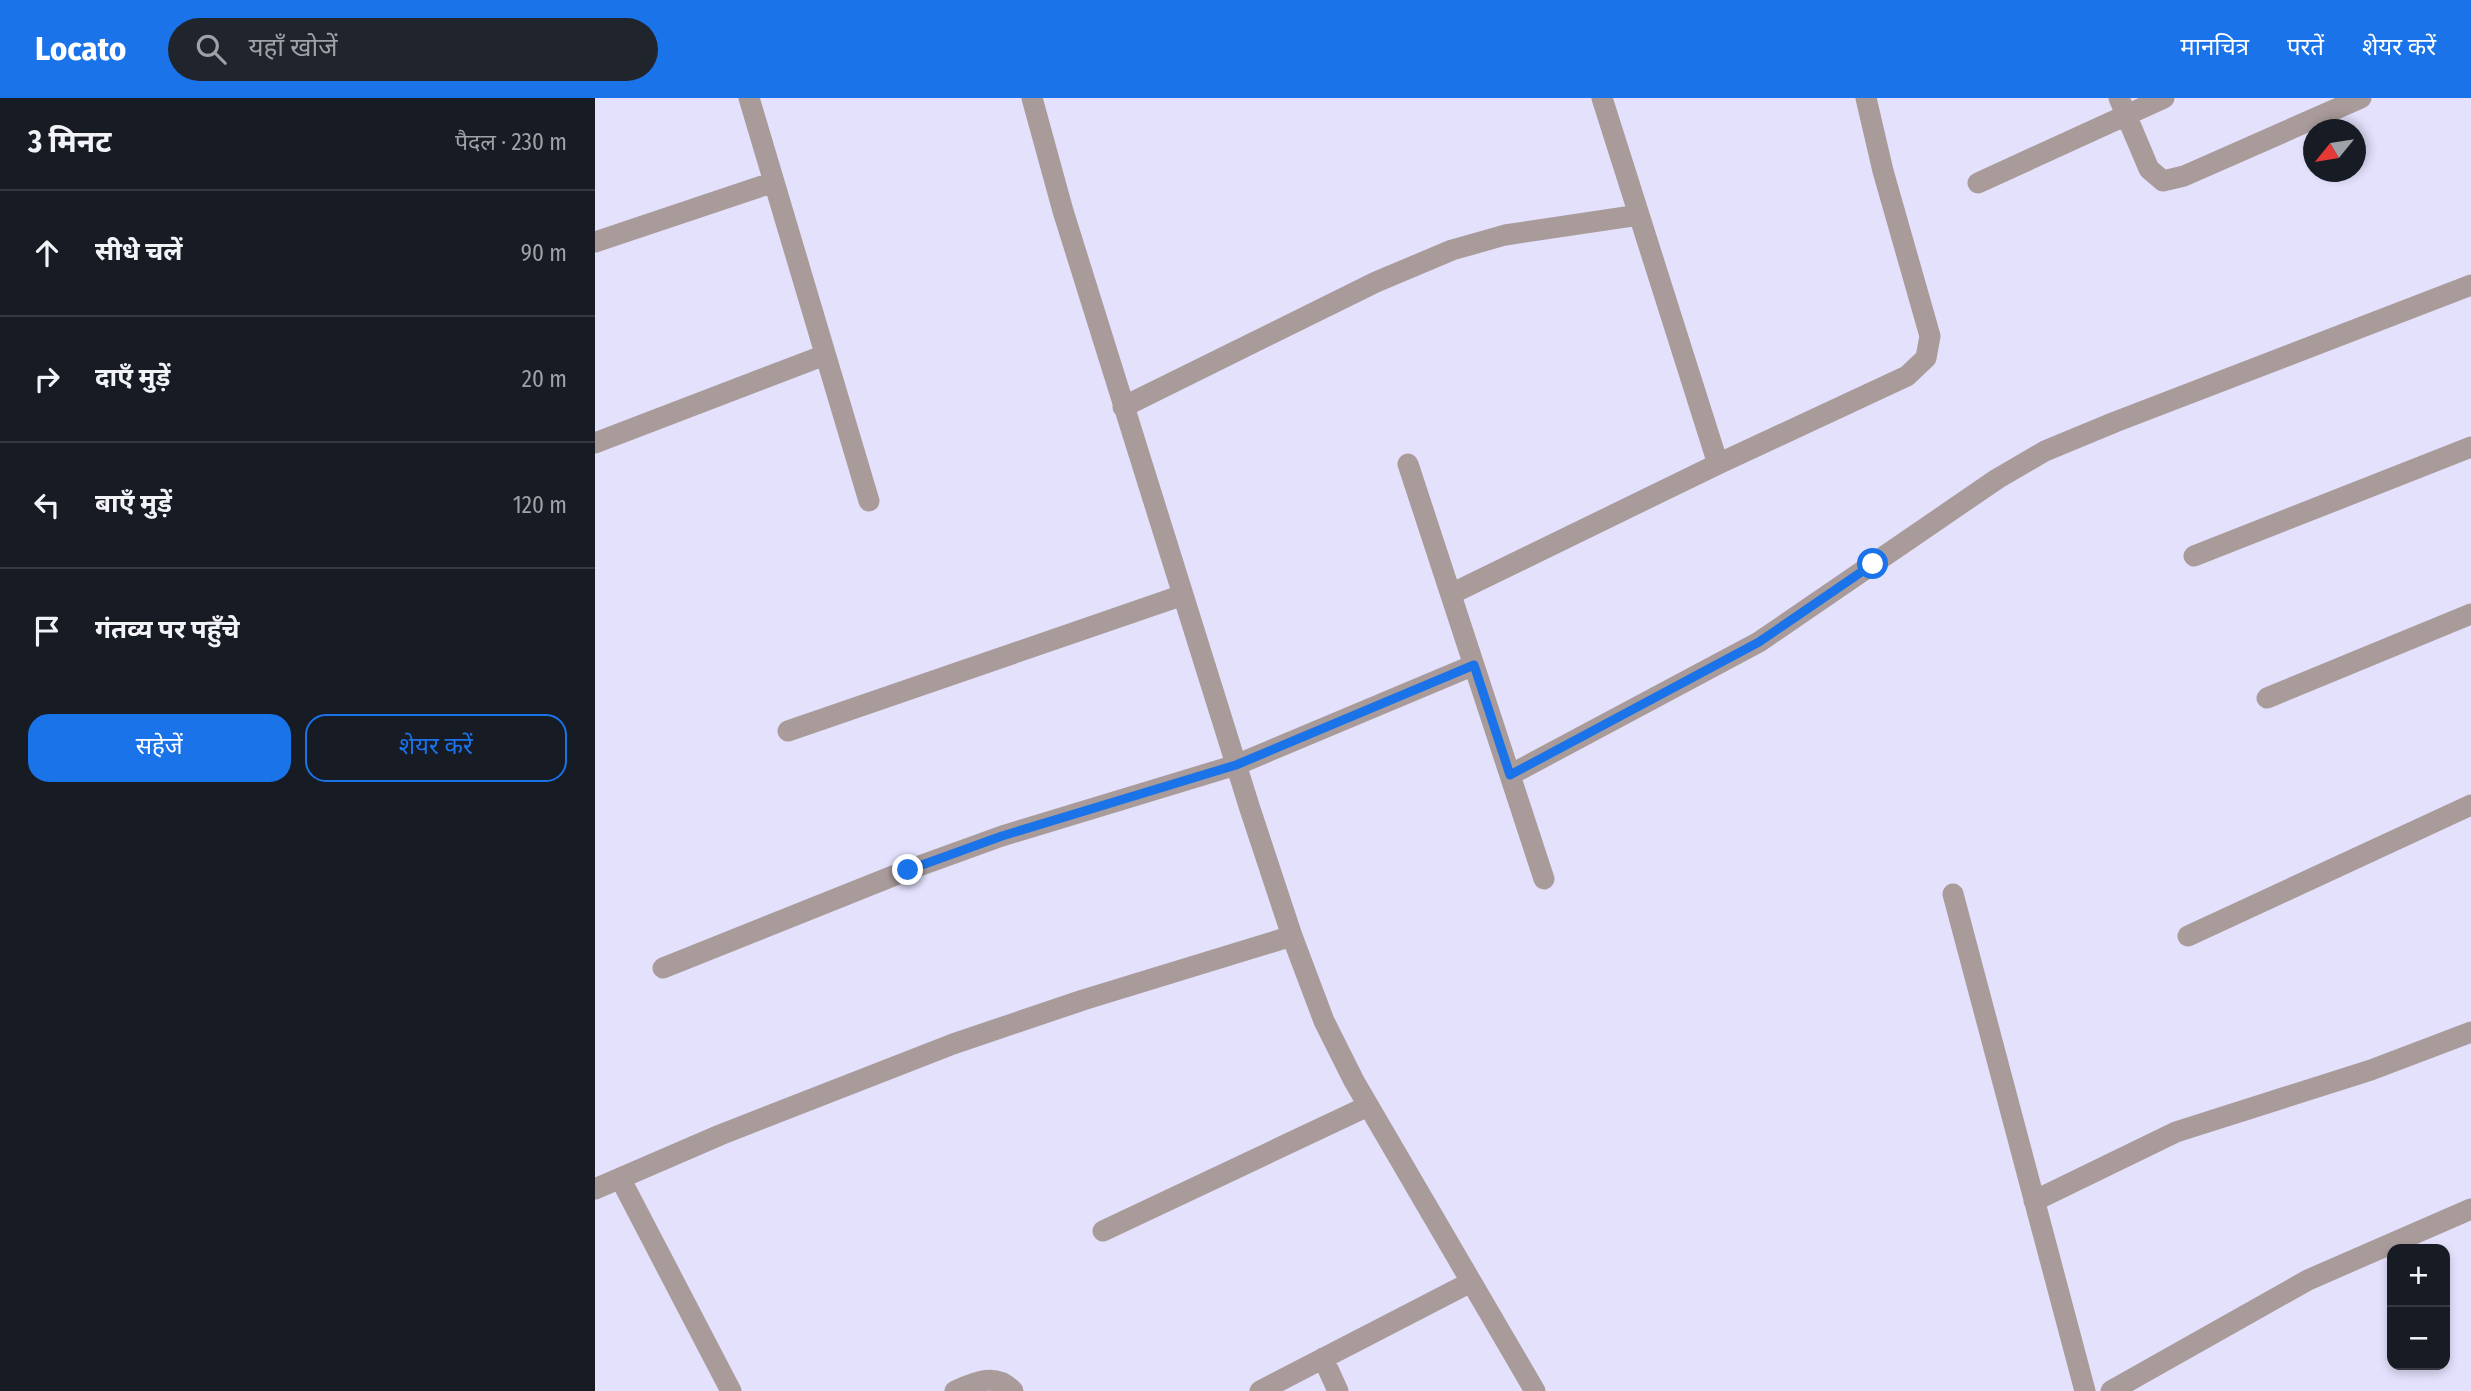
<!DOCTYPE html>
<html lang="hi">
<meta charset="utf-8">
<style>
:root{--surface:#171b24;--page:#20242c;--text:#f1f3f6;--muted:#9ea1a6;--line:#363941;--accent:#1a73e8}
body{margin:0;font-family:"Fira Sans Condensed","Noto Sans Devanagari",sans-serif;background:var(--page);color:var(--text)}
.controls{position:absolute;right:21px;bottom:21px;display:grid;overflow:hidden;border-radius:14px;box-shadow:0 4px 10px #0003}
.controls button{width:63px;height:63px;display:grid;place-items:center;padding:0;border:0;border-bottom:2px solid var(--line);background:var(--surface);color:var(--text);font:35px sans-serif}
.compass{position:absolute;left:1708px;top:21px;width:63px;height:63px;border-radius:50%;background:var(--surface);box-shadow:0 4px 10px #0003;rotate:240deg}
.stop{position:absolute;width:21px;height:21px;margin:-16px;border:5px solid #1a73e8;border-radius:50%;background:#fff}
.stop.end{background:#1a73e8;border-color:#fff;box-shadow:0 2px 7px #0008}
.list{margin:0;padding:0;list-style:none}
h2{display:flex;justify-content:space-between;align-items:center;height:91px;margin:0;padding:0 28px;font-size:30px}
h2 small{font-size:23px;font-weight:400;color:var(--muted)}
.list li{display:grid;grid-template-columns:46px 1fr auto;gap:21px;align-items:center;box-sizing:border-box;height:126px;padding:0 28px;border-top:2px solid var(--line)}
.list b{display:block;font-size:26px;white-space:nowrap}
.list em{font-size:23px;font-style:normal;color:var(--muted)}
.actions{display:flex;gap:14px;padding:21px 28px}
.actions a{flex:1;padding:16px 0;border:2px solid var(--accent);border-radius:21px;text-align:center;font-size:24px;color:var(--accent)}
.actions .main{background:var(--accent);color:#fff}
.icon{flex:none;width:38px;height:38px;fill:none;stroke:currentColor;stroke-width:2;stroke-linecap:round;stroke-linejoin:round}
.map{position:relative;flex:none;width:1876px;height:1293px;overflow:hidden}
header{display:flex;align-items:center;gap:42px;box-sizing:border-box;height:98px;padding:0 35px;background:var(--accent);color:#fff}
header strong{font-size:33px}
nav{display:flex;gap:38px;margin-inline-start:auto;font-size:24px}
.search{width:490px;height:63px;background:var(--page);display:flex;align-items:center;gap:18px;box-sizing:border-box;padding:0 24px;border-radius:38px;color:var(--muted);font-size:26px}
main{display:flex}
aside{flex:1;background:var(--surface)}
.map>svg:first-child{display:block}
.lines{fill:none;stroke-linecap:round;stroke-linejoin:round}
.minor{stroke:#a99b9a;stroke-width:21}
.route{stroke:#1a73e8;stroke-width:9}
</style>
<header>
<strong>Locato</strong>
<div class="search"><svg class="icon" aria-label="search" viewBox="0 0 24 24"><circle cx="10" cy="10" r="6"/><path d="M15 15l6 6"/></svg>यहाँ खोजें</div>
<nav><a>मानचित्र</a><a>परतें</a><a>शेयर करें</a></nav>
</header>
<main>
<aside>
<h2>3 मिनट<small>पैदल · 230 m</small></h2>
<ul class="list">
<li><svg class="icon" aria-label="ahead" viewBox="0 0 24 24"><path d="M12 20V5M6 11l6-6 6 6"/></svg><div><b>सीधे चलें</b></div><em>90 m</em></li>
<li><svg class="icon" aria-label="right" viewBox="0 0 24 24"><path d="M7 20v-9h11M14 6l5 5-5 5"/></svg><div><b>दाएँ मुड़ें</b></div><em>20 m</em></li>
<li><svg class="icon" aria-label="left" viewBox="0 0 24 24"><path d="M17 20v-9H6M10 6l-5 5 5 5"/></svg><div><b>बाएँ मुड़ें</b></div><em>120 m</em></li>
<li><svg class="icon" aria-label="arrive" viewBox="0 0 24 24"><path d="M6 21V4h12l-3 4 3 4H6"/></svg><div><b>गंतव्य पर पहुँचे</b></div></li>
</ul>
<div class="actions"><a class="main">सहेजें</a><a>शेयर करें</a></div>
</aside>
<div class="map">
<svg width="1876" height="1293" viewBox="0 0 1876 1293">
<rect width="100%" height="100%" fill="#e3e1fc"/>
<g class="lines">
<!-- minor -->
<path class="minor" d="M154,0L274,403
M437,0L468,113L655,711L697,838L729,923L759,983L940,1293
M1007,0L1123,366
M1524,0L1554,71L1568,83L1589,78L1766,0
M1383,85L1569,0
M0,144L179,84
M528,309L781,184L857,152L910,137L1044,117
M0,345L230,257
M813,366L949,781
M1599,458L1876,349
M856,496L1123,366L1312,278L1331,260L1335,238L1288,73L1271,0
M1672,600L1876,516
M193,633L588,497
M915,677L1164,544L1402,381L1450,353L1520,324L1876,187
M1358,796L1490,1293
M1593,838L1876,707
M68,870L313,772L407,738L641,667L879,567
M25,1080L136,1293
M0,1091L125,1037L358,946L488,902L697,838
M1439,1103L1581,1034L1776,972L1876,934
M508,1133L773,1008
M728,1260L743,1293
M360,1293C380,1284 401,1274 418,1293
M665,1293L876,1184
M1516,1293L1713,1182L1876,1111"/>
</g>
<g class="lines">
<!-- route -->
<path class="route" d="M313,772L407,738L641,667L879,567L915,677L1164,544L1278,466"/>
</g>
</svg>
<div class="controls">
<button>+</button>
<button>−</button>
</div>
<svg class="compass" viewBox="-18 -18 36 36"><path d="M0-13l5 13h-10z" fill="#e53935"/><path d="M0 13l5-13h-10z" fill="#9ea1a6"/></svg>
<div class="stop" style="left:1278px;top:466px"></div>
<div class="stop end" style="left:313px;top:772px"></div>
</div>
</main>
